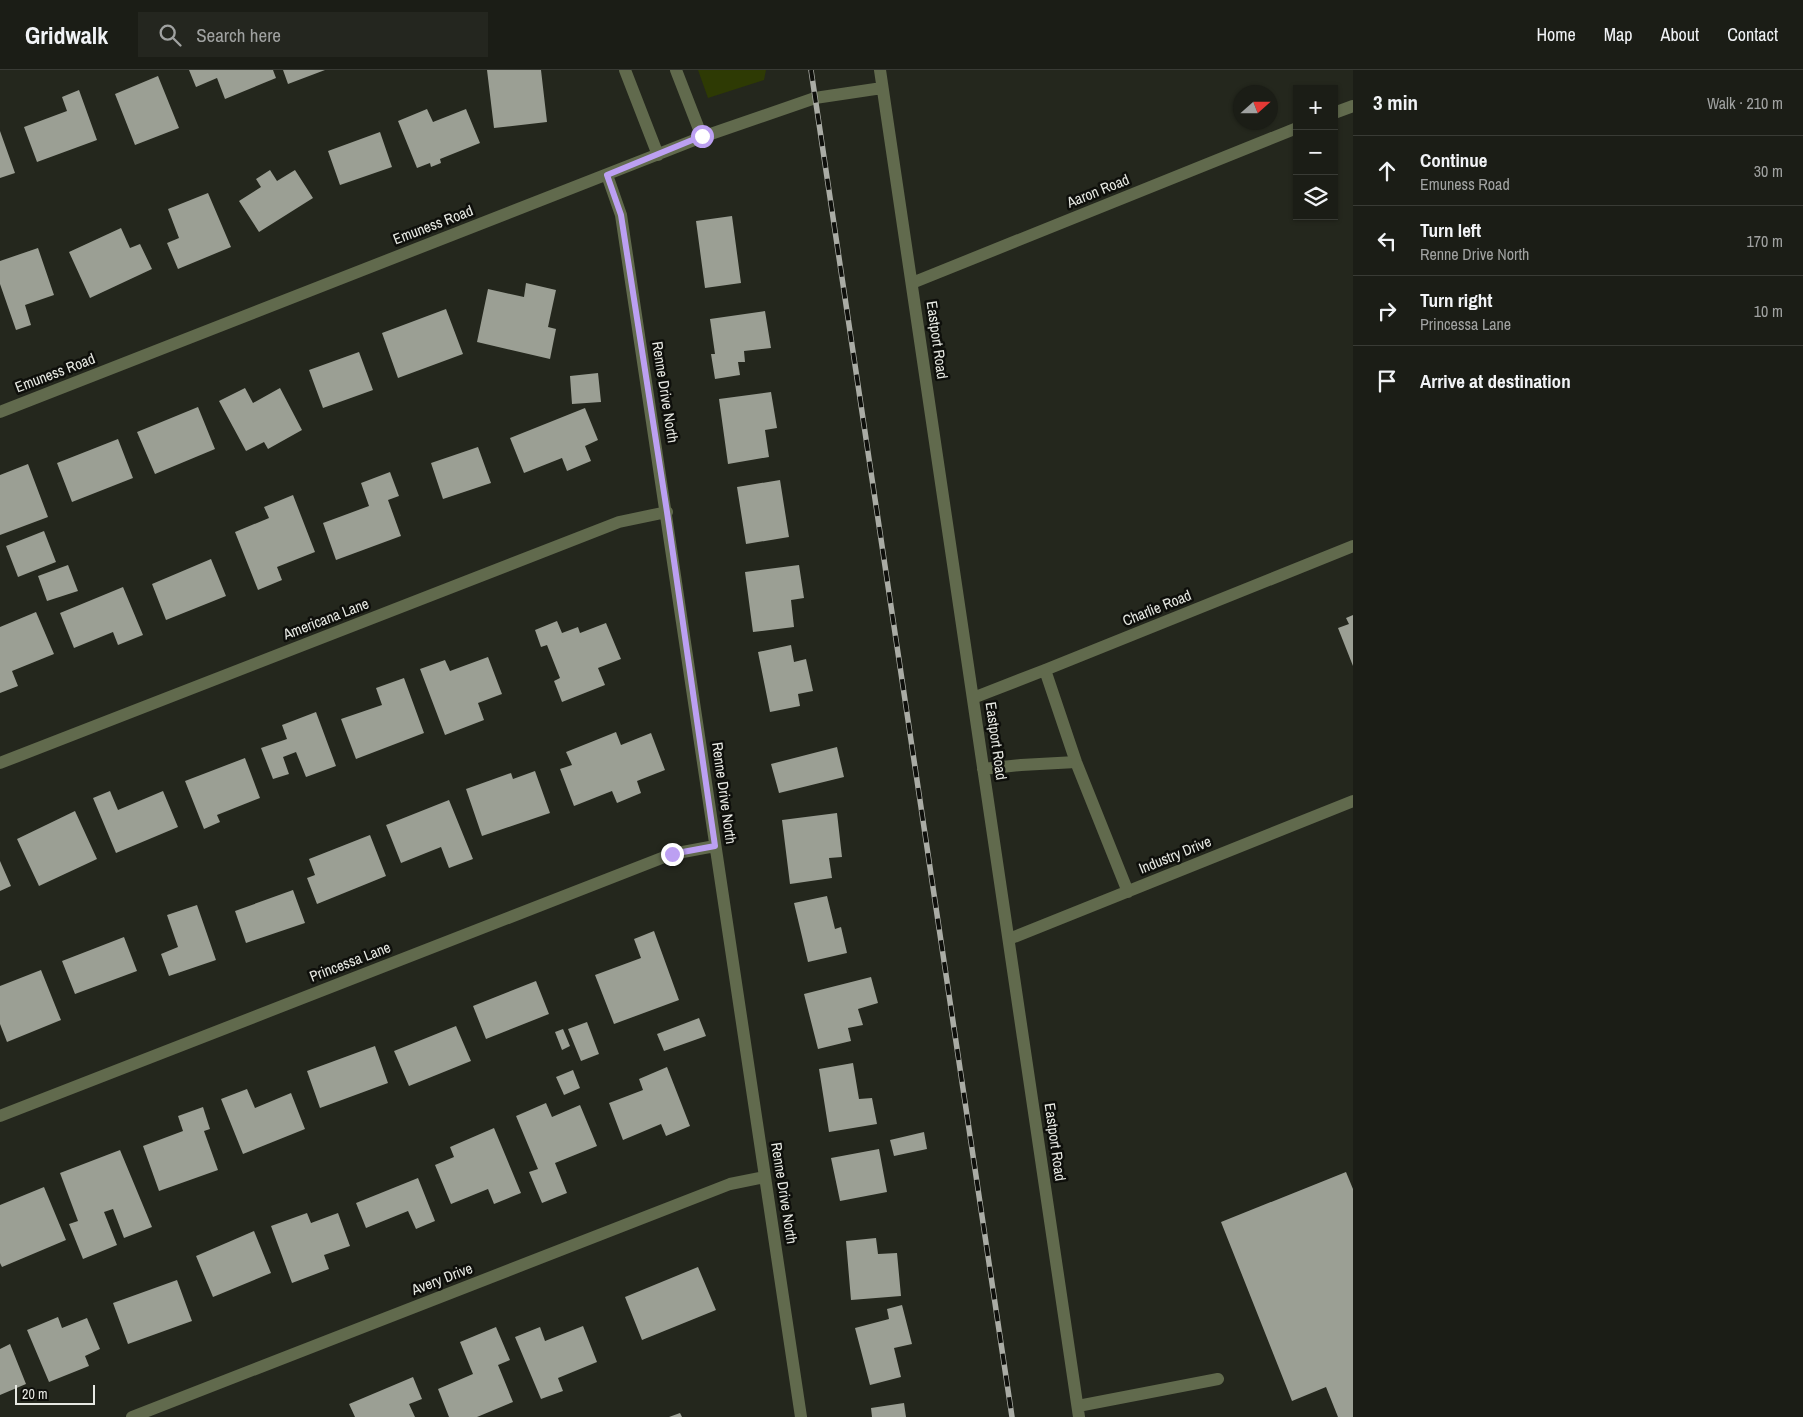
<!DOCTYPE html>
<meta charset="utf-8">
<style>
:root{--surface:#1b1d16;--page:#24261f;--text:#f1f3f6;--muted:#a0a2a1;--line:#393b35}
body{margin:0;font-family:"Archivo Narrow",sans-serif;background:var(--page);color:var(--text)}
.controls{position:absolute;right:15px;top:15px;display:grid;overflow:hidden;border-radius:0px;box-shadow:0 1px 4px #0004}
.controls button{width:45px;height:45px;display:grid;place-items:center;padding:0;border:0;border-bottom:1px solid var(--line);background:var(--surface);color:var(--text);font:25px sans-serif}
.compass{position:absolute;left:1233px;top:15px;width:45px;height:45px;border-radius:50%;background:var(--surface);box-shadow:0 1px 4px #0004;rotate:69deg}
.scale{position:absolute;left:15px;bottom:12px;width:80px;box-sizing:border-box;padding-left:5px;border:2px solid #e7e9e3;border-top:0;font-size:14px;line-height:18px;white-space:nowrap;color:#e7e9e3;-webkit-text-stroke:4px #0e0f0b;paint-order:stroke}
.stop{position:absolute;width:15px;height:15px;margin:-11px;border:4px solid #bca0f2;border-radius:50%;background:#fff}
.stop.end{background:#bca0f2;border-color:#fff;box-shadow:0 1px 5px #0008}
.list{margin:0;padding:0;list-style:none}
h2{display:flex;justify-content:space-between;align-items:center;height:65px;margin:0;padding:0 20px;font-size:21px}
h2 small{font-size:16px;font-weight:400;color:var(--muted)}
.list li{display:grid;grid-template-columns:32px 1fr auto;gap:15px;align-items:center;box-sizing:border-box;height:70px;padding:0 20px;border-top:1px solid var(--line)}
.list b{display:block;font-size:19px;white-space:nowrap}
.list p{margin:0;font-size:16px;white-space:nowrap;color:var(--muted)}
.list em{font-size:16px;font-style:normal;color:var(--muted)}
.icon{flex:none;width:28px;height:28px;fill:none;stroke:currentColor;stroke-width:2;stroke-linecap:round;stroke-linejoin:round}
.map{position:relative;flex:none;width:1353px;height:1347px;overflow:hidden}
header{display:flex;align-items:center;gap:30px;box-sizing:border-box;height:70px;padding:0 25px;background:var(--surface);border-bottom:1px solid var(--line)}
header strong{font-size:24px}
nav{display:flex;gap:28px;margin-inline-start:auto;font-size:18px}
.search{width:350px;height:45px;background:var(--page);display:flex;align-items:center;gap:12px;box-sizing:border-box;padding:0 18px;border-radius:0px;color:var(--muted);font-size:19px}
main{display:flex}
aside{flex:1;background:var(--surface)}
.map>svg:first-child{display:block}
.green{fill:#2e3a04}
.building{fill:#9b9f94}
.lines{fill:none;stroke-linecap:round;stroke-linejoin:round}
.minor{stroke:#616a4d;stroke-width:12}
.rail-casing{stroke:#aaaca5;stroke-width:5.5}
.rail{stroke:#0e0f0b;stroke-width:4;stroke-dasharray:11;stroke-linecap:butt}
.route{stroke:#bca0f2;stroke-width:6}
.labels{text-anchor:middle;stroke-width:5;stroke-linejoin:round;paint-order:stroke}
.street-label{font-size:15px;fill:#e7e9e3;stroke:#0e0f0b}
</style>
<header>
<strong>Gridwalk</strong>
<div class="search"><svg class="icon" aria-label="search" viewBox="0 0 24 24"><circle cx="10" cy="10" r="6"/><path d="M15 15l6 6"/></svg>Search here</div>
<nav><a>Home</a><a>Map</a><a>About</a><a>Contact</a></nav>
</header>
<main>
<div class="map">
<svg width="1353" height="1347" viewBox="0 0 1353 1347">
<rect width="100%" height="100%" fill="#24271d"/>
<!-- green -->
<path class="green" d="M698,0H766L764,10L708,28Z"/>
<!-- building -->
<path class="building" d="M189,0H273L276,8L225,29L217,8L196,17Z
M283,0H325L288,14Z
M487,0H541L547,52L494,58Z
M158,6L179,58L135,75L115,24Z
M79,20L97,70L37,92L24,57L67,41L62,27Z
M427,39L433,52L466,39L480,73L440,89L441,93L431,97L430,93L417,98L398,51Z
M0,61L15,103L0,108Z
M380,62L392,97L340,115L328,81Z
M270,100L277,111L295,100L313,128L259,162L239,131L261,117L256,109Z
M208,123L231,177L178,199L167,173L179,168L168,139Z
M732,146L741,213L705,218L696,151Z
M121,158L130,178L140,174L152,199L90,228L69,182Z
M38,178L54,225L25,235L31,255L16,260L0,214V191Z
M526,213L556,220L548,257L556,259L550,289L477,272L488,219L524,227Z
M446,239L463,284L398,308L382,263Z
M765,241L771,278L744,281L745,292H738L740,305L715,309L711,284H715L710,249Z
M359,282L373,320L323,338L309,300Z
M598,303L601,332L572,334L570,306Z
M245,318L253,333L280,318L302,360L268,379L264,372L246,381L219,331Z
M771,322L777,358L765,360L769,387L728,394L719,329Z
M198,337L215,379L155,404L137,362Z
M585,338L598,370L585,376L591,391L567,401L562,388L524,403L510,368Z
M118,369L133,408L72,432L57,393Z
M478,377L491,413L443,429L431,393Z
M28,394L48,447L0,465V405Z
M390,402L399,426L388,430L401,466L336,490L323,453L369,436L361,413Z
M780,410L789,467L746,474L737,417Z
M293,425L315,482L277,497L282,510L258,520L235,462L269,448L264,437Z
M44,461L56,492L18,507L6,476Z
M211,489L226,526L166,550L152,514Z
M68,495L78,521L47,531L38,506Z
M799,495L804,528L791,530L794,557L753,562L745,502Z
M123,517L143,565L118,575L113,562L74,578L60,543Z
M36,542L54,584L12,601L18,616L0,623V557Z
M1353,545V596L1338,558L1349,554L1346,548Z
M557,551L562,563L578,557L580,563L606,553L621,589L598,598L605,615L562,632L554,611L560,608L547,575L541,577L535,560Z
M791,575L794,592L806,589L813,621L798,624L800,636L770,642L758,582Z
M488,587L502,624L478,633L484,650L445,665L420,599L445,590L450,601Z
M404,608L424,663L356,689L341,649L382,635L376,618Z
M316,642L336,696L306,707L296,682L283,687L289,704L273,709L261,678L287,669L282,655Z
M616,662L621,675L651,663L665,700L637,711L641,723L617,733L612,721L574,736L560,699L572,695L566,682Z
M837,677L844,707L779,723L771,694Z
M245,688L260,728L217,745L220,752L204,759L185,711Z
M535,701L550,743L482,766L466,719L511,703L513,709Z
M110,721L118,740L163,721L178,757L116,783L93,728Z
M449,730L473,789L449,798L441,777L401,793L386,755Z
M75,741L97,789L39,816L17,769Z
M837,743L842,787L829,788L832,808L790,814L782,750Z
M370,765L386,806L317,834L307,808L315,805L309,789Z
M0,791L11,816L0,821Z
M293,820L305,853L246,873L235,841Z
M827,826L835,859L841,857L847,883L808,892L794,833Z
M197,835L216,890L169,906L161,884L178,877L167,845Z
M654,861L679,930L614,954L595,905L641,888L634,869Z
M124,867L137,901L75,924L62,891Z
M41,900L61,950L7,972L0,954V916Z
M871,907L878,933L858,939L863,955L848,958L851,971L818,979L804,924Z
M536,911L549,944L486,969L473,936Z
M699,948L706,966L664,981L657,964Z
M587,952L599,984L581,991L568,959Z
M456,956L471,991L409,1016L394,981Z
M563,959L570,976L562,980L555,962Z
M375,976L388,1013L320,1038L307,1001Z
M853,993L859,1029L872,1028L877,1054L829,1062L819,999Z
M667,997L690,1056L666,1066L661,1054L623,1070L609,1033L643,1020L639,1009Z
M573,1000L580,1018L564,1025L556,1007Z
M247,1019L255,1038L291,1023L305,1059L243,1084L221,1029Z
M546,1033L552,1047L580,1035L597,1076L555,1093L567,1123L542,1133L529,1102L538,1099L516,1046Z
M203,1037L210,1059L204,1061L218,1100L159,1121L143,1076L183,1061L178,1046Z
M494,1058L521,1123L494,1134L488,1119L451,1134L435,1095L454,1087L450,1077Z
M924,1062L927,1079L894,1086L890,1070Z
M879,1079L887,1122L840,1131L831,1088Z
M120,1080L152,1157L124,1168L113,1139L104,1142L117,1175L83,1189L69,1154L78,1151L60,1103Z
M1346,1102L1353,1119V1347H1338L1326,1317L1292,1331L1221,1152Z
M418,1108L435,1151L416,1159L408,1141L366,1158L356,1133Z
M44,1117L66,1170L2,1197L0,1193V1135Z
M307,1143L311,1153L338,1143L350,1176L324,1185L329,1199L292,1213L271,1156Z
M254,1161L271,1203L213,1227L196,1186Z
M876,1168L878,1184L897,1183L901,1226L851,1230L846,1171Z
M698,1197L716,1240L642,1270L625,1227Z
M177,1210L192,1251L128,1274L113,1233Z
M902,1235L912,1274L894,1278L901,1307L870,1315L855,1258L889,1249L887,1239Z
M58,1247L62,1258L87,1248L100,1279L85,1286L89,1296L49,1312L27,1260Z
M583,1256L597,1292L558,1308L563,1321L541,1329L515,1267L540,1257L545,1271Z
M496,1257L510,1290L498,1295L513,1332L477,1347H449L438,1319L473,1304L460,1272Z
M10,1274L26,1314L0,1325V1279Z
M413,1307L422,1329L409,1334L415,1347H355L349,1334Z
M904,1333L906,1347H872L871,1338Z
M680,1343L682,1347H669Z"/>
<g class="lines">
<!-- minor -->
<path class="minor" d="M625,0L658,85
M676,0L702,67
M880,0L1079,1347
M1334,43L1353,36
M607,105L621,145L801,1347
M912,213L1297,58
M0,342L702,67L815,28L882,18
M1045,600L1076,692L1128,822
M973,628L1045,600L1353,476
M0,693L619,452L667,442
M983,699L1021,695L1076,692
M1009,869L1353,731
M0,1046L672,784L715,776
M1078,1336L1218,1309
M132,1347L730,1114L765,1107"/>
<defs>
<path id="rail" d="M811,0L1012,1347"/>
</defs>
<!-- rail casing -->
<use href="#rail" class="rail-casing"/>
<!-- rail -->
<use href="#rail" class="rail"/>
</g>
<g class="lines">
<!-- route -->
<path class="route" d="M672,784L715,776L667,442L621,145L607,105L702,66"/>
</g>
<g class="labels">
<!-- street labels -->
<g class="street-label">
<text transform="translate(1098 121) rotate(-22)" y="5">Aaron Road</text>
<text transform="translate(433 155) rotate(-21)" y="5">Emuness Road</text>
<text transform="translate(937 270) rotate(82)" y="5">Eastport Road</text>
<text transform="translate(55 303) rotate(-21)" y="5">Emuness Road</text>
<text transform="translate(665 322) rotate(81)" y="5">Renne Drive North</text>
<text transform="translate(1157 538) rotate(-22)" y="5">Charlie Road</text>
<text transform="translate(326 549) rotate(-21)" y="5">Americana Lane</text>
<text transform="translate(996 671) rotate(82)" y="5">Eastport Road</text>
<text transform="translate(724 723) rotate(82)" y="5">Renne Drive North</text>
<text transform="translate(1175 785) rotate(-22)" y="5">Industry Drive</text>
<text transform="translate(350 892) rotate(-21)" y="5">Princessa Lane</text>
<text transform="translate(1055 1072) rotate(82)" y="5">Eastport Road</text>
<text transform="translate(784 1123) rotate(81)" y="5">Renne Drive North</text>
<text transform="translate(442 1209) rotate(-21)" y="5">Avery Drive</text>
</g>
</g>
</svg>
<div class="controls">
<button>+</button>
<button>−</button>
<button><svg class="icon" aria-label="layers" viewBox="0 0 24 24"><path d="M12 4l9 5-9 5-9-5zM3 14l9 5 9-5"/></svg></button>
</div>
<svg class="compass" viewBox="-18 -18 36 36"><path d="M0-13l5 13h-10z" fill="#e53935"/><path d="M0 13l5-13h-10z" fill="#a0a2a1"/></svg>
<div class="scale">20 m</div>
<div class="stop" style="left:702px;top:66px"></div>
<div class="stop end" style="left:672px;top:784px"></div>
</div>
<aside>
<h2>3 min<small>Walk · 210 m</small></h2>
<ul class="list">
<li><svg class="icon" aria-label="ahead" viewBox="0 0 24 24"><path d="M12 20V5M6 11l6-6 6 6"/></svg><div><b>Continue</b><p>Emuness Road</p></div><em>30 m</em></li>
<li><svg class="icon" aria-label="left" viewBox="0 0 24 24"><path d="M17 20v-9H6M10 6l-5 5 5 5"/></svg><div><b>Turn left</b><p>Renne Drive North</p></div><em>170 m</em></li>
<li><svg class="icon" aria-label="right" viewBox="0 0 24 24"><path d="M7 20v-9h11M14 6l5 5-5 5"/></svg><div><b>Turn right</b><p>Princessa Lane</p></div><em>10 m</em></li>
<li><svg class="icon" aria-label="arrive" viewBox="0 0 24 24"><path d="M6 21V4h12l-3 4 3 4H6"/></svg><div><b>Arrive at destination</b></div></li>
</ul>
</aside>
</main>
